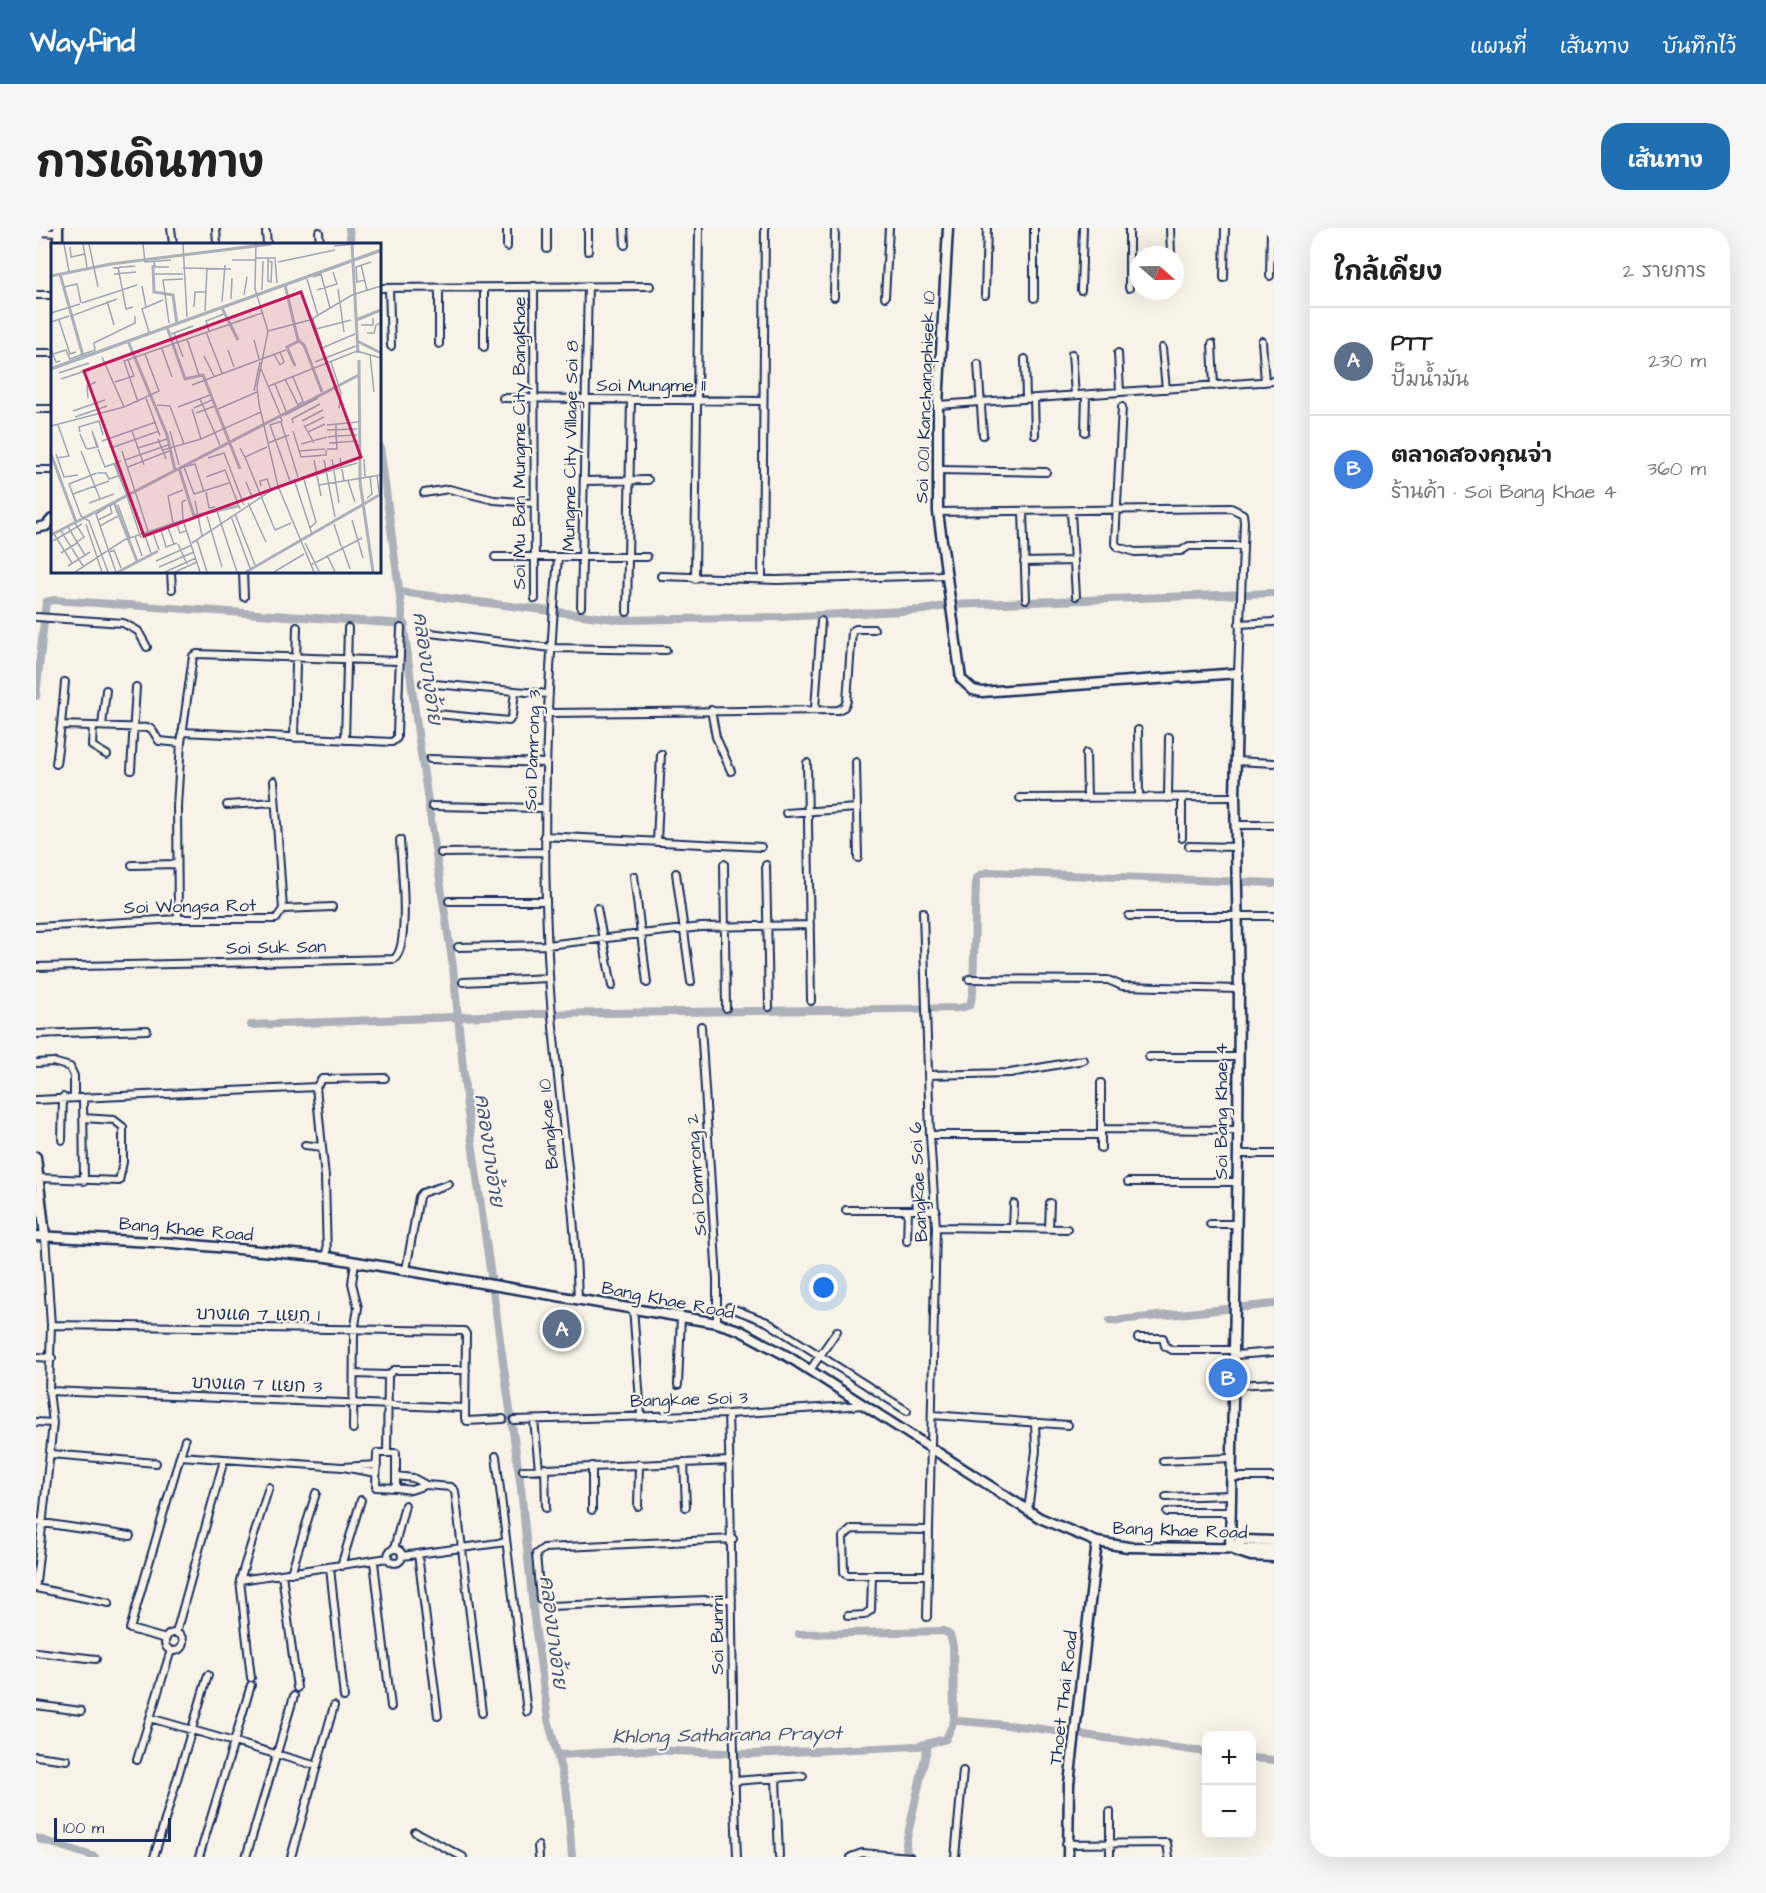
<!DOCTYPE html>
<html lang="th">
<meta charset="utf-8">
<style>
:root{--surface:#fff;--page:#f6f6f6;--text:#222;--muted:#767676;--line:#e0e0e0;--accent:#1f6fb2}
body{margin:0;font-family:"Architects Daughter","Playpen Sans Thai",sans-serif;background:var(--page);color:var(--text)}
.controls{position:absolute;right:18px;bottom:18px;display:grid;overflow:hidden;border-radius:12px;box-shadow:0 6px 24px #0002}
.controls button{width:54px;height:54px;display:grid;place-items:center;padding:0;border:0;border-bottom:2px solid var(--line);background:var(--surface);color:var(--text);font:30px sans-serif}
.compass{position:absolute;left:1094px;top:18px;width:54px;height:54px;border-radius:50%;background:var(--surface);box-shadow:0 6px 24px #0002;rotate:110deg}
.scale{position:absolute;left:18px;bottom:15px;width:117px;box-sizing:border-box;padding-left:6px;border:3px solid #1b2f5e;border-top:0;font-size:16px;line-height:21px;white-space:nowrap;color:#1b2f5e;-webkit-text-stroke:4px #f7f3e8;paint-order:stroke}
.you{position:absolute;left:788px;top:1060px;width:21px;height:21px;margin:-15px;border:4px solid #fff;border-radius:50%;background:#1a73e8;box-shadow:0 0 0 9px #1a73e833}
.badge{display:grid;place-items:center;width:39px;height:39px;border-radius:50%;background:var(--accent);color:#fff;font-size:20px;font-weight:700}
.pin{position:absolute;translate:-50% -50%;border:3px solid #fff;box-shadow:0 2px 6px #0006}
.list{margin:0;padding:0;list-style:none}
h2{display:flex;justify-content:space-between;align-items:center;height:78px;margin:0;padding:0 24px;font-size:26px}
h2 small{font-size:20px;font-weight:400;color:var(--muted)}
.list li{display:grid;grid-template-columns:39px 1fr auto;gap:18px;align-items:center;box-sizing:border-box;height:108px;padding:0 24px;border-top:2px solid var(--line)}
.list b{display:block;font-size:22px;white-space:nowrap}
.list p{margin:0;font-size:20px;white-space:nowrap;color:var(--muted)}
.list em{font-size:20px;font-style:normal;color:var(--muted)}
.map{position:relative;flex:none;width:1238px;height:1629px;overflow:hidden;border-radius:24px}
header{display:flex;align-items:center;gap:36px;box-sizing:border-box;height:84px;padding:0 30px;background:var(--accent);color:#fff}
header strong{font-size:28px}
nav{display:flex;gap:33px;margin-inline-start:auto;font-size:21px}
.intro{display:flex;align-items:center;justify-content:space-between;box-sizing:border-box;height:144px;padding:0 36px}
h1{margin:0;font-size:42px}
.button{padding:15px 27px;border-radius:24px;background:var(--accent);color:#fff;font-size:21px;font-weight:700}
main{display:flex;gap:36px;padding:0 36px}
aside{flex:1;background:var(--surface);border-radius:24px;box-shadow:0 6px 24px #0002}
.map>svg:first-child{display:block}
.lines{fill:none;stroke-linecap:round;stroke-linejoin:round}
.canal{stroke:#acb0b9;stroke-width:8}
.street-casing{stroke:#1b2f5e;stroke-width:10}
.secondary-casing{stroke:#1b2f5e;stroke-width:13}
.street{stroke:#f7f3e8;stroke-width:6}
.secondary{stroke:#f7f3e8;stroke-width:8}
.labels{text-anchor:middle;stroke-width:4.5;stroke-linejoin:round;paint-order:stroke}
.street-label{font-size:18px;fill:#1b2f5e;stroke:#f7f3e8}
.water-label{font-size:20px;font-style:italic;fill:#465679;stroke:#f7f3e8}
.inset-river{fill:none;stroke:#acb0b9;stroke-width:3}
.inset-road{fill:none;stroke:#9fa5b1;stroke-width:1.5}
.view{fill:#c2185b;fill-opacity:0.15;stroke:#c2185b;stroke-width:3}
.inset-edge{fill:none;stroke:#1b2f5e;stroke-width:3}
</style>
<header>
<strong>Wayfind</strong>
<nav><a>แผนที่</a><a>เส้นทาง</a><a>บันทึกไว้</a></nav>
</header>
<div class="intro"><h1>การเดินทาง</h1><a class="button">เส้นทาง</a></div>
<main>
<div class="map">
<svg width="1238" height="1629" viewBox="0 0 1238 1629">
<rect width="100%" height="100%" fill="#f7f3e8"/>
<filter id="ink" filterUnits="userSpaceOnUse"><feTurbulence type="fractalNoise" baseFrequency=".0167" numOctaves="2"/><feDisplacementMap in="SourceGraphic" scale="12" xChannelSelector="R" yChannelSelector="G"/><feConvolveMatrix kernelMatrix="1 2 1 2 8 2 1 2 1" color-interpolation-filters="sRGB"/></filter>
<g filter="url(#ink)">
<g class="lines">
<!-- canal -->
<path class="canal" d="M313,0L315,16
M344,218L383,513L417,739L431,879L485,1260L498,1390L512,1491L531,1565L536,1629
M364,364L586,392L744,389L888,382L914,377L1238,365
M0,468L10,374L17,372L369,396
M215,797L497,786L924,780L934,777L937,764L940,651L944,647L953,644L1238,655
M1074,1093L1238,1076
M763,1406L908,1403L914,1407L917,1418L918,1493
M522,1527L610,1522L715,1526L882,1518L910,1511L918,1493H924L991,1499L1170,1524
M1216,1530L1238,1532
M0,1610L59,1629
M871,1629L870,1615L892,1516"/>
<defs>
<path id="street" d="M135,0L137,16
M180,0L181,16
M471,0V19
M511,0V21
M552,0V23
M588,0L589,17
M1134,0L1135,27
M0,4L22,5
M230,4L231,16
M283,4L284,16
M1234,48L1235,0
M1188,50L1189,0
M498,58L499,371
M344,60L614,58
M353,60L355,118
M403,60V116
M1093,60V0
M448,61V119
M1045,62L1047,0
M0,67H16
M949,67L951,0
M798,69L799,0
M849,69L853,0
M998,70V0
M1226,113L1229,154
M1176,116L1178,158
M1126,120L1130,161
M0,125H16
M1082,125L1084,164
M1036,126L1039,167
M989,131L990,171
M942,136L947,207
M467,170L727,173
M998,170L999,207
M902,177L1238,153
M1086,179L1079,315L1082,319L1099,324L1145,323L1153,318H1207
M0,181H16
M1049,204L1050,167
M0,242H16
M902,242L1010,244
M548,253L612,252
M388,265L413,261L458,272L498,275
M902,284L1195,280L1207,286L1208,294L1202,445
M987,284L990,371
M1035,284L1040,368
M459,329H611
M522,329C510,468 505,607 513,746C519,855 539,963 542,1072
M988,334L1037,333
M135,344L136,361
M207,344L208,369
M625,348L741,352L910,347
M659,351L663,0
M726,351L729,0
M545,379L552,58
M591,384L595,172
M0,389L87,395L102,403L111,419
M1203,396L1238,394
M386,404L515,420L630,422
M387,455L513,466
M779,481L785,393
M675,482L680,509L695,543
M512,485L802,482L808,479L811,473L816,403L820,401H838
M401,486L473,493L476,488L479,463
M25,497L29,454
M57,498L56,518L71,527
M66,498L70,462
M1102,502L1103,569
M146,504L356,514L361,510V505L365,400
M258,510L261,399
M309,512L312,400
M1050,525L1051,569
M394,531L510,535
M1199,533L1238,535
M820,534L822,630
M771,535L775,773
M20,536L25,497L115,500L123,513L145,515
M95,542L100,459
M984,570L1199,569
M1132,570L1133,509
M1146,570V610
M191,577L239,574
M396,578L509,580
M750,585L821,580
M1200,597H1238
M508,608L725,619
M621,614L625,526
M1153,618L1201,619
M405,625L508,624
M688,636L690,780
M96,637L141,636
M730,637L733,779
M640,645L655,754
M598,648L611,755
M413,673H510
M561,680L576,758
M247,681L296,679
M887,684L894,907L900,999L891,1389
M1093,688H1238
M142,691L141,578L145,515L157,428L161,426L362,433
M0,699L142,691H240L247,681L238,553
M422,719L511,717L665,699L774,697
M0,739L358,731C375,718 365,634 364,612
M933,751L1072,752L1086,758L1203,761
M427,754L513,750
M665,798L681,1051V1095
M0,806L111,802
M1113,829H1202
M0,835L17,834L34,839L38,848V870
M892,847L974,845L1048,832
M1065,855V920
M47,870L48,953
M0,872L280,859
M1065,901L1202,902
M894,907H1065
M26,912L27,869
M269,917L286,919
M1202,926H1238
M3,950L83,953L87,934V899L78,892L47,890
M1092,954H1202
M879,959L881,982
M810,982H900
M1174,996H1201
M900,999L1031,1001
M977,999L978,976
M1013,1000L1014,975
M871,1013L872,982
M291,1029L289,949L280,859L286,851L349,850
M370,1042L383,969L386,965L413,956
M597,1079L605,1187
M693,1079L731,1094L871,1183
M15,1097L428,1103L430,1106L429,1190L431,1193L467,1191
M1102,1110H1127L1129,1118L1136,1122H1199
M1199,1127L1238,1124
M0,1129L16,1130
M774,1142L801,1103
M318,1146L352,1147L358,1142H430
M642,1157L645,1088
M1198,1157L1238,1155
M13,1163L428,1180
M692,1186C697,1334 695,1481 701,1629
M896,1187L1032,1197
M478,1192L692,1186L828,1177
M498,1192L503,1241
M0,1194L17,1195
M317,1201L318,1103L322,1080L316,1055L319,1034
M341,1225H360V1260L340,1259Z
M351,1225L352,1147
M15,1226L120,1235
M144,1228L149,1212
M460,1228L491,1484
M1127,1233L1196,1230
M648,1234L650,1279
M556,1238V1282
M307,1239L340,1245
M509,1240L510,1280
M487,1242L694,1233
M1195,1249H1238
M390,1257L415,1259L419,1263L446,1485
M360,1260L375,1262L390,1257L377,1250L360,1248
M1130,1269L1195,1267
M602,1278L603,1236
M992,1282L1000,1223L999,1194
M1131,1284H1195
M0,1294L94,1308
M352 1328a7 7 0 1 1 14 0a7 7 0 1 1-14 0Z
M358,1321L369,1277
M382,1326L402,1488
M366,1328L470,1314
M338,1334L355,1479
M305,1338L325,1272
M294,1340L308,1469
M255,1345L280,1265
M246,1346L261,1460
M892,1347H811L808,1344L807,1309L816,1301L893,1302
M204,1352L352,1330
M0,1355L17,1195L13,1163L15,1097L9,1008
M0,1360L73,1375
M696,1371L513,1378L504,1371L500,1326L508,1320L697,1311
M812,1388L828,1387L835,1382L836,1348
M140,1405L188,1232
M129 1414a9 9 0 1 1 18 0a9 9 0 1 1-18 0Z
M130,1411L94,1401L144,1228L306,1239L341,1237
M135,1422L114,1490L198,1514L215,1457
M0,1424L60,1431
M215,1450L204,1352L233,1259
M0,1477L45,1483
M0,1528L31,1532
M101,1532L114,1490
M740,1550L743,1629
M698,1553L767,1548
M1074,1584V1629
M379,1604L427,1629
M1030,1616L1131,1615L1133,1629
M502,1618L503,1629
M118,1629L172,1447
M163,1629L198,1514L281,1538
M210,1629L258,1468
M255,1629L298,1478
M815,1629L826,1625L874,1629
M919,1629L927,1543"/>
<path id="secondary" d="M912,0L902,177V284L925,451L937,462L946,464L1202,445L1199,569L1203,761L1202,926L1194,1320
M22,16V0
M0,300L10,298L16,291
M0,929L9,1008
M0,1008L136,1015L291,1029L681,1095L703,1102L753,1129L1004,1290L1061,1314L1092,1319L1238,1321
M1194,1320L1207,1312L1238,1313
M1200,1323L1215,1328L1238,1329
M1032,1629L1033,1556L1061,1314"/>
</defs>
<!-- street casing -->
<use href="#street" class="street-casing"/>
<!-- secondary casing -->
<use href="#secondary" class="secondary-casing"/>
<!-- street -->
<use href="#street" class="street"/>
<!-- secondary -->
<use href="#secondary" class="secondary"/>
</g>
</g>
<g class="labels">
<!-- street labels -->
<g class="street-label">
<text x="615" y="163">Soi Mungme 11</text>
<text transform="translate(889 169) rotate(-88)" y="6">Soi 001 Kanchanaphisek 10</text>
<text transform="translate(483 215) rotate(-90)" y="6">Soi Mu Ban Mungme City BangKhae</text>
<text transform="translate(534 218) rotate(-89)" y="6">Mungme City Village Soi 8</text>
<text transform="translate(496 522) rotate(-88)" y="6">Soi Damrong 3</text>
<text transform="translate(154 678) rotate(-1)" y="6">Soi Wongsa Rot</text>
<text transform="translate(240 719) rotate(-1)" y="6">Soi Suk San</text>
<text transform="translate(1185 883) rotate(-90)" y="6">Soi Bang Khae 4</text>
<text transform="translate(512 896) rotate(-95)" y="6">Bangkae 10</text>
<text transform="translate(660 947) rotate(-94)" y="6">Soi Damrong 2</text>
<text transform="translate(882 954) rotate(-93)" y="6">Bangkae Soi 6</text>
<text transform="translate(150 1001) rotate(5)" y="6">Bang Khae Road</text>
<text transform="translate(632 1072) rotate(11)" y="6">Bang Khae Road</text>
<text transform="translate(222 1086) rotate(1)" y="6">บางแค 7 แยก 1</text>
<text transform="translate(221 1156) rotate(2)" y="6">บางแค 7 แยก 3</text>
<text transform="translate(653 1171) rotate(-2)" y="6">Bangkae Soi 3</text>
<text transform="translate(1144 1302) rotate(2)" y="6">Bang Khae Road</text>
<text transform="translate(681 1407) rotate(-90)" y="6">Soi Bunmi</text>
<text transform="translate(1027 1470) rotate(-83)" y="6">Thoet Thai Road</text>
</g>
<!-- water labels -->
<g class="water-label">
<text transform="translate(392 440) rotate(82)" y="7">คลองบางอ้าย</text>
<text transform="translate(454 922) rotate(82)" y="7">คลองบางอ้าย</text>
<text transform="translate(518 1404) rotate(83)" y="7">คลองบางอ้าย</text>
<text transform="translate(691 1506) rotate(-1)" y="7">Khlong Satharana Prayot</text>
</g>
</g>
<!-- overview -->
<g transform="translate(15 15)">
<rect width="330" height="330" fill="#f7f3e8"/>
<path d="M330,6V9L0,127V124Z" fill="#acb0b9"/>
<path class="inset-river" d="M301,1L307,110M102,22L103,49L122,52L126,81M9,31L32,113M0,33L60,21L220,1M234,42L247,97L253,102L271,149M171,65L187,97M305,77L330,67M116,84L134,136L152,132L189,226M77,98L116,192L124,227M306,98L330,110M308,117L309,239L322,329M244,123L236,104L248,98M0,126L330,7M0,211L25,279M128,225L143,273L187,263M63,259L86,318M0,292L308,132M67,329L107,308M195,329L330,251"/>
<path class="inset-road" d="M13,1L18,28M32,1L36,24M38,1L47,44M92,1L94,19L120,17M132,1L136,74M205,1L204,46L217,88L206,143L208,161L227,243L263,329M283,3L304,1M19,4L20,14L34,11M205,15H224L226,40M181,17H205M217,18L221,19L220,39L217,38V15M103,19L104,24H118M227,19L284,7M310,22L316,47M67,24L75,66L82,64M62,25L84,23M132,25L180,26M63,31L85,29M104,31H132M262,34L270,31L279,65M256,36L267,73M314,37L306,39L305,24L320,19M91,43L95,64M13,44L26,41L30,60M287,46L293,89M211,47L212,18M266,47L286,41L282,29M193,52L196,34M180,56L181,35M56,58L63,82M171,59L174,22M31,60L86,42M143,64L144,49H154M154,68L156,25M0,70L29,61M22,76L20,73L66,56M262,76L271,105L304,91M8,77L19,111L25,109M0,79L18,73M118,80L112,37L132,36M310,82H322V75M265,86L300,77M158,88L155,78L173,71M217,88L259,77L301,52L330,43M98,89L91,66L112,57M155,89L162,107M123,90L132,114M316,90H323L325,82L330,80M120,91L142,83M136,96L148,132M203,97L208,116M0,106L5,119L9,118M111,106L121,134M162,107L171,130M177,107L183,124M2,111L15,107L19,116L44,107L43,100L84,80V73M223,111L229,122L233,119L229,109M319,112L323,149M153,113L163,133M51,114L73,164M264,119L305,103M280,119L290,150L288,165M210,126L229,171M8,130L38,120M10,136L40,126M234,136L247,162L252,158L242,134M64,139L83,133L77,117M224,141L235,168M141,142L235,107M218,143L306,108L330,115M203,148L209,119M37,155L36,143L45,139M95,155L109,193M149,156L169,202M87,159L73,118L211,70M106,162L119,163L133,201M127,164L159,152M143,165L161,157M141,166L150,196M167,166L206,149M22,168L54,157M145,170L164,163M234,172L267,155M229,173L231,178L219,182L239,238M24,174L56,163M251,178L272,167M230,179L247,234M242,180L241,176L269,161M285,181V193L306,192M253,182L263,200M276,182L307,179M0,183L73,164L108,148L94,111M255,183L273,174M276,187L306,186M81,188L93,222M119,188L128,222M242,188L250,214L275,212V207M29,189L28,184L48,178L52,192M257,189L274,181M29,191L35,205L37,206L46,204H47L41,188L46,204M107,196L115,216M51,198L105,179M217,200L238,192M278,200L306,198M250,201L276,194M60,205L108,188M87,205L116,196M189,205L194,214L216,204M47,206L54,224L70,218M276,206H286L285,193L277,194M112,207L150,196L210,169M30,208L49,256M71,208L97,288M248,208L274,206M5,211L13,234L27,232M194,214L224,287L240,280M6,215L18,213L7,182M157,215L173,210L193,262M289,215L293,238M281,216L288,260M313,216L314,234M74,217L117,202M263,217L270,253M273,217L284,274M63,221L75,250L64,220M77,224L118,208M133,224L143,251L178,240M129,225L144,221L153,249M46,230L18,241L30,273L38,278L57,329M47,230H55L58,236L67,233M326,232L328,250M252,233L265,279L259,285M155,234L174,227L189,266M243,236L261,291M297,238L304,259M195,239L202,256M268,242L330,232M210,243L209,238L216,236L220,247M155,249L158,265L164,264M75,250L90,295M22,251L58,238M316,255L321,251L319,233M135,257L131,259L132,277L149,329M144,258L151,293M38,260L63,251M197,260L215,299M67,262L79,295M56,264L45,271L57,306M166,268L186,329M184,271L204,322M156,273L171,324M180,273L199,325M47,277L61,270L59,263L62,261M301,277L312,315M125,279L129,290L135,288M24,280L33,294L26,299M122,280L117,253L132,247M35,281L51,329M283,281L290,303M116,282L123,301M49,283L67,273M17,284L34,312M109,284L115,304L126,300M101,287L108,307M10,288L32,323M93,290L100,310M3,291L21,320M84,293L91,313M146,297L156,329M2,298L31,281M141,300L227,243L306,220M254,300L268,328M127,301L136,321M291,303L299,326M63,307L70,325M64,307L58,309L65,329M10,310L26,300M276,312L284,329M105,318L141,302M260,322L311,295M17,323L39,309M108,324L143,309M24,329L73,297L132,277M114,329L145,315M124,329L146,319M223,329L253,311"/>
<path class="view" d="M250,49L310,214L93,293L33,128Z"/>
<rect width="330" height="330" class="inset-edge"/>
</g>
</svg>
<div class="controls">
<button>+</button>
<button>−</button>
</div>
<svg class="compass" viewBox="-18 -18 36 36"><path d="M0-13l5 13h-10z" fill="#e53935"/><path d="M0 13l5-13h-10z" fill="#767676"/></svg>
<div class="scale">100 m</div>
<div class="you"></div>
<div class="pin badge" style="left:526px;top:1101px;background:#5c6f8a">A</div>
<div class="pin badge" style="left:1192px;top:1150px;background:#3f7fe0">B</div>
</div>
<aside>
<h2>ใกล้เคียง<small>2 รายการ</small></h2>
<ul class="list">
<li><span class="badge" style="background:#5c6f8a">A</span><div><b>PTT</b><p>ปั๊มน้ำมัน</p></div><em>230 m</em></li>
<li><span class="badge" style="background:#3f7fe0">B</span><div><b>ตลาดสองคุณจ่า</b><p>ร้านค้า · Soi Bang Khae 4</p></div><em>360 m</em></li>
</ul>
</aside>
</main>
